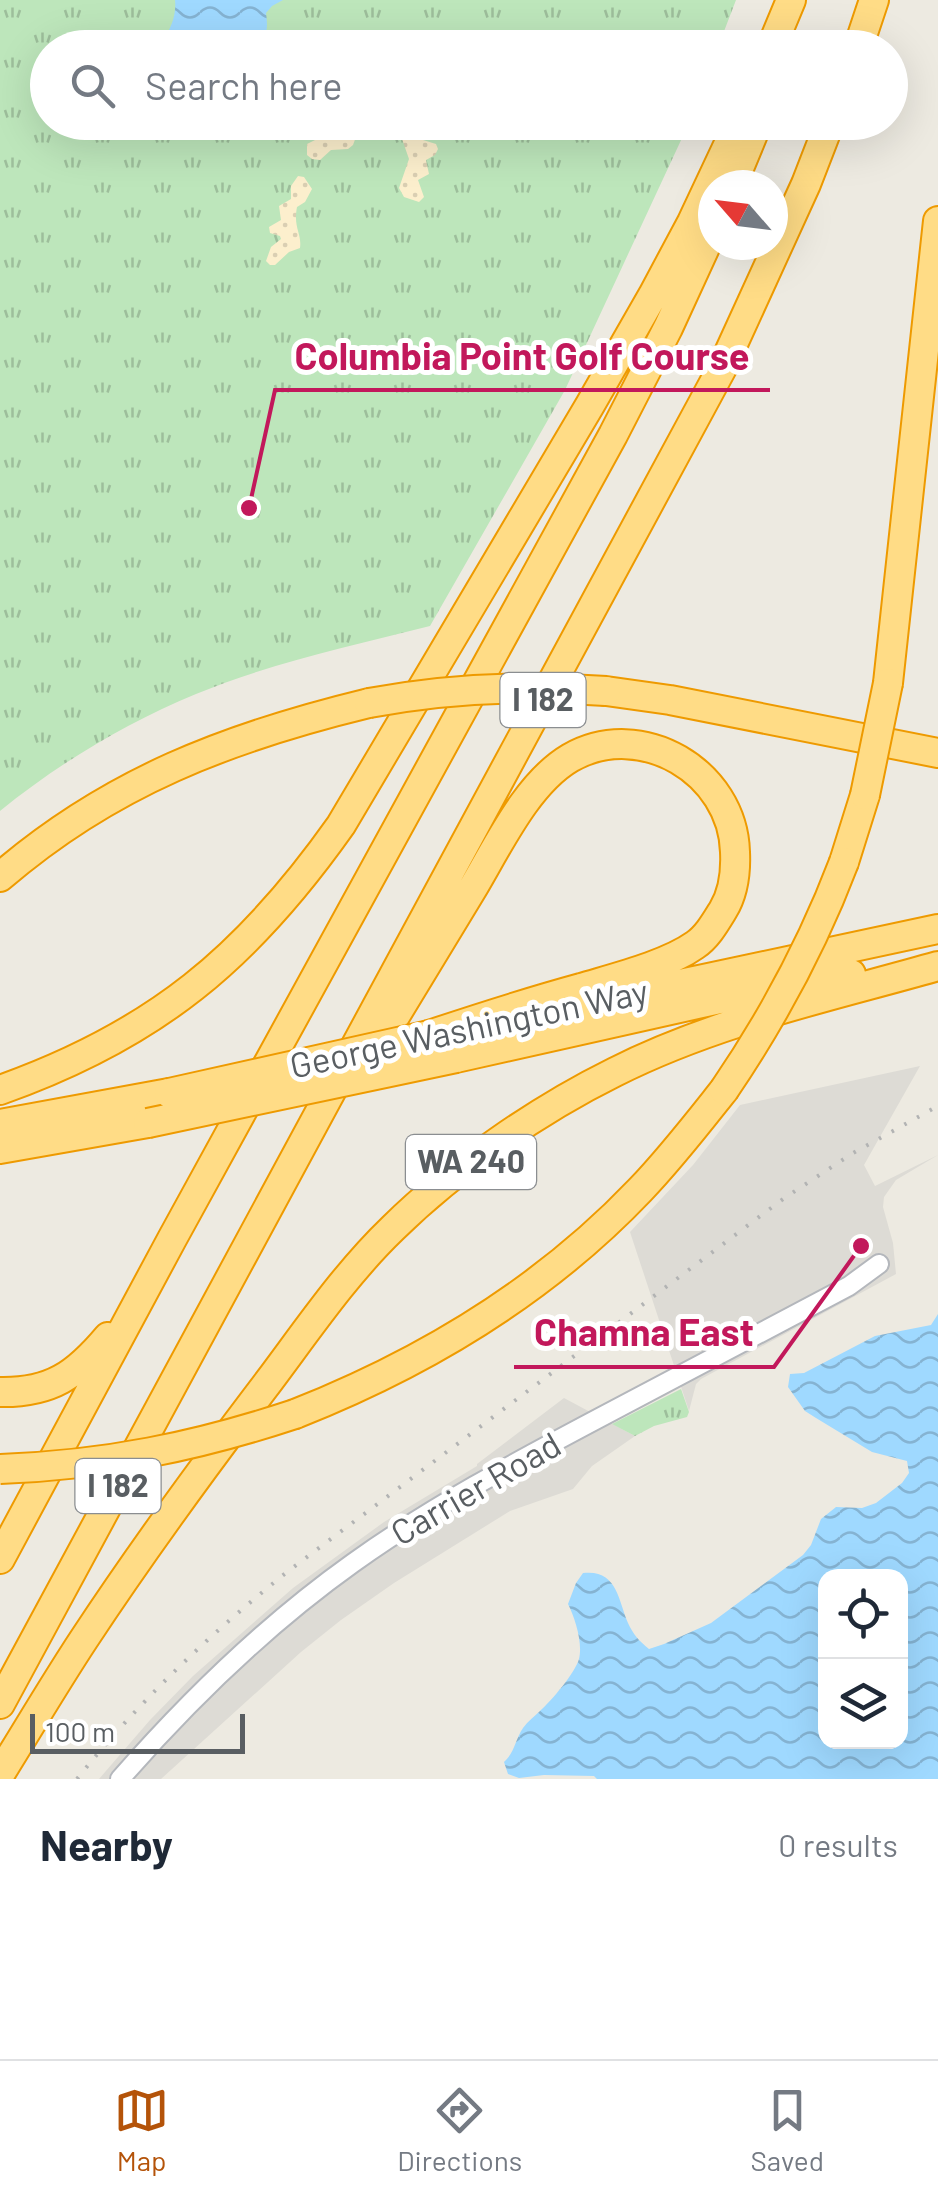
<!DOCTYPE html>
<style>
:root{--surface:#fff;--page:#f2f2f3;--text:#1f2937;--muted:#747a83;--line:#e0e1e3;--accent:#b45309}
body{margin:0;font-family:Barlow,sans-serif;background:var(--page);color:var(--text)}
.controls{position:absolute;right:30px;bottom:30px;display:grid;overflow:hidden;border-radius:20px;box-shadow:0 10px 40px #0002}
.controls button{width:90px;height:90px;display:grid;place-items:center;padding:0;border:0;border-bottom:2px solid var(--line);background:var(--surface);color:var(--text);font:50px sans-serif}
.compass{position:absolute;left:698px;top:170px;width:90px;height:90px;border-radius:50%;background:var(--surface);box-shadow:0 10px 40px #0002;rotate:298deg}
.scale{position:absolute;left:30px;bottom:25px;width:215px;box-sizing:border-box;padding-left:10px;border:5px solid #595e62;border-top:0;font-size:28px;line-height:35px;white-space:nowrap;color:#595e62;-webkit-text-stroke:8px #fff;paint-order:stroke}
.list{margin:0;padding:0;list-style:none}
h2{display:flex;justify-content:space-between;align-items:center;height:130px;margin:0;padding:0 40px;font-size:42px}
h2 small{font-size:32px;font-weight:400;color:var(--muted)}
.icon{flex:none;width:55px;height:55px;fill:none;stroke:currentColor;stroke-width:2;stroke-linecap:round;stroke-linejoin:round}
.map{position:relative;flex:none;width:938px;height:1779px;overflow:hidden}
.search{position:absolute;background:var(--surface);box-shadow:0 10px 40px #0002;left:30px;right:30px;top:30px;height:110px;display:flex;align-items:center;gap:25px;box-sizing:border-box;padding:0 35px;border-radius:55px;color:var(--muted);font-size:38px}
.sheet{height:280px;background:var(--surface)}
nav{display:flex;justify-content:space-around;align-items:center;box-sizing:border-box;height:140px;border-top:2px solid var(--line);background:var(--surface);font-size:28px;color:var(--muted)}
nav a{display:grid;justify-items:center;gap:5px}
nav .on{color:var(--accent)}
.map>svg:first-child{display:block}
.industrial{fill:#dddbd5}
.grass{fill:url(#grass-tufts)}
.sand{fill:url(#sand-dots)}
.water{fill:url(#water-waves);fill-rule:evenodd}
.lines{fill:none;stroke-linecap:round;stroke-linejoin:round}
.minor-casing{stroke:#b4b7bc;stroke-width:22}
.highway-casing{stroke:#ee9a00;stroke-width:32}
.minor{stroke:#fff;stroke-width:18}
.highway{stroke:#ffdc86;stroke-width:28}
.rail{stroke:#b2b3b3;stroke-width:4;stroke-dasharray:2.5 12;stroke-linecap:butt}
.highway-bridge-casing{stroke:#ee9a00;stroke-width:32;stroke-linecap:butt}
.highway-bridge{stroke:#ffdc86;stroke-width:28}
.labels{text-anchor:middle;stroke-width:10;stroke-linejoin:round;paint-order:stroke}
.shield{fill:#fff;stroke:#8b8e91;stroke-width:2.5}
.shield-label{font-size:32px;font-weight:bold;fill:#595e62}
.street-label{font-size:35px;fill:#595e62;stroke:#fff}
.leader{fill:none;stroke:#c2185b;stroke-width:4}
.callout-dot{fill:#c2185b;stroke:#fff;stroke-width:4}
.callout-label{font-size:38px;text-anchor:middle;font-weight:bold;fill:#c2185b;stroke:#fff;stroke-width:10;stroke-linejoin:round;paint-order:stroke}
</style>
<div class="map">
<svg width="938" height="1779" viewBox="0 0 938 1779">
<defs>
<pattern id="grass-tufts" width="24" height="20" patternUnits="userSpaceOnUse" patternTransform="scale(2.5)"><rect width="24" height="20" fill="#bde6bb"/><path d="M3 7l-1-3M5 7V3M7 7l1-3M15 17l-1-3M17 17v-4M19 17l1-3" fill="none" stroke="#9dbe9b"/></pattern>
<pattern id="sand-dots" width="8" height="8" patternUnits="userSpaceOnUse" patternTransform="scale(2.5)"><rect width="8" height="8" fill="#fcefcd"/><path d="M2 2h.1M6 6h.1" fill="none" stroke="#dacfb3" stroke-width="1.8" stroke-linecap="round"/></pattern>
<pattern id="water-waves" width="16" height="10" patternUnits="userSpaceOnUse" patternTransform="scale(2.5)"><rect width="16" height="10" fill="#9fd9ff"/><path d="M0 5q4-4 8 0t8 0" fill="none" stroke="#85b3d2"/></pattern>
</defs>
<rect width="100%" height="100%" fill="#edeae1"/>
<!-- industrial -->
<path class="industrial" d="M920,1066L864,1165L875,1186L938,1155L896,1180L884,1197L883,1207L893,1243L896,1274L701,1379L696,1384L689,1411L630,1232L693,1165L740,1105Z
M564,1398L635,1436L592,1466L573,1489L510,1511L394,1583L341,1620L301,1652L161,1779H99L150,1720L193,1676L293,1588L384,1522L477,1466V1464Z"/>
<!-- grass -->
<path class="grass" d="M0,0H736L718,47L48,48V122L689,123L565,390L430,626C351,646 271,663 196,694C126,723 59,763 0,811Z
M681,1389L689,1412L687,1417L654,1426L635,1436L612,1424Z"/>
<!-- sand -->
<path class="sand" d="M337,123H356L357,134L353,145L348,149L331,150L320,160L312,159L307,155V144L317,139L318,129L323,125H326L330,136H333L342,126Z
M403,123H421L423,140L436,144L438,149L435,155L426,160L429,174L418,180L424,197L419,202L404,197L399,188L409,159L402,139Z
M298,176L304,177L312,189L305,202L297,207C293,228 302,233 300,248L289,252L275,265H270L266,261L271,247L281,239L280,236L270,233L269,227L281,220L279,206L291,199V186Z"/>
<!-- water -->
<path class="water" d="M175,0H283L272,6L266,13C268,28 268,37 255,47H153C168,40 177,17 175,0Z
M938,1314V1779H597L594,1776L544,1775L519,1778L508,1774L504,1762C515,1752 515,1740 523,1728C528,1721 535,1716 540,1711C552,1700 575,1673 579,1659C583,1643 575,1618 568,1604L576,1583L583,1573C617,1569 618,1599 628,1623C633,1634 639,1641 649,1649L664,1644L711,1623L803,1555L811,1545L821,1519L836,1507L862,1508L876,1503L902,1483L909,1473L907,1461L872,1452L816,1418L805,1411L788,1387L790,1374L804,1373L875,1336L931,1325ZM900,1576V1742H826V1576Z"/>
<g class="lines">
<defs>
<path id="minor" d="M120,1779C190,1699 266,1625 353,1563C431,1507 516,1462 601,1417C684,1373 767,1330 849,1286L879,1264"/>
<path id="highway" d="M771,48L791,0
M858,48L874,0
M732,185L758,122
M888,683L938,221
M606,691L670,700L938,753
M844,862L865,795
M0,877C110,782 229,737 369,703
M568,1008L938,929
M456,1058L724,998L851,974
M369,1059C403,1003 437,947 471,891C497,848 526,784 570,758C641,717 733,772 735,852C736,873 734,892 723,910C715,923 707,937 695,945C667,965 614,978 581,988C530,1002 480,1018 429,1035
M0,1090C155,1035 247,958 341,825L590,405L653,295L692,222L739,122
M0,1124L169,1093
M0,1149L148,1123
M0,1392C51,1393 76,1375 108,1337
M295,1414C424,1363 544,1291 640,1190C670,1159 697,1124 724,1090
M0,1559L172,1239L613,435L668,328L713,230
M0,1704L722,368L806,184L830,122
M0,1774C28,1729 55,1683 84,1639C142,1551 205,1465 269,1381C308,1329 346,1273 393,1228C454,1168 538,1110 615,1072C716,1021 829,997 938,966"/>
</defs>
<!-- minor casing -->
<use href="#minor" class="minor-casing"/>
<!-- highway casing -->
<use href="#highway" class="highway-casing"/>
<!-- minor -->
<use href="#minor" class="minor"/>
<!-- highway -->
<use href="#highway" class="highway"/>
<!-- rail -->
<path class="rail" d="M77,1779C138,1702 211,1633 287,1572L783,1199L853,1153L938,1106"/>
<defs>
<path id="highway-bridge" d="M369,703C448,688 525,685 606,691
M865,795L888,683
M724,1090C773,1018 813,944 844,862
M169,1093L429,1035
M148,1123L456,1058
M0,1469C106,1465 195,1447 295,1414"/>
</defs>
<!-- highway-bridge casing -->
<use href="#highway-bridge" class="highway-bridge-casing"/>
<!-- highway-bridge -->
<use href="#highway-bridge" class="highway-bridge"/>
</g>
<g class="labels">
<!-- shield labels -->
<g class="shield">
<rect x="500.5" y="673" width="85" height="54" rx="8"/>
<rect x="406" y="1135" width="130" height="54" rx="8"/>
<rect x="75.5" y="1459" width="85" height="54" rx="8"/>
</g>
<g class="shield-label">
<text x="543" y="711">I 182</text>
<text x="471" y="1173">WA 240</text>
<text x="118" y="1497">I 182</text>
</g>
<!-- street labels -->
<g class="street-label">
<text transform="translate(469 1029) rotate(-12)" y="12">George Washington Way</text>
<text transform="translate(476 1489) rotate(-30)" y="12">Carrier Road</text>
</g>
</g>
<!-- callouts -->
<path class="leader" d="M249 508L275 390H770M861 1246L774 1367H514"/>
<g class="callout-dot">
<circle cx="249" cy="508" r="10"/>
<circle cx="861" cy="1246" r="10"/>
</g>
<g class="callout-label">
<text x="522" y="370">Columbia Point Golf Course</text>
<text x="644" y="1346">Chamna East</text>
</g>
</svg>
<div class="controls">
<button><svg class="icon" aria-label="locate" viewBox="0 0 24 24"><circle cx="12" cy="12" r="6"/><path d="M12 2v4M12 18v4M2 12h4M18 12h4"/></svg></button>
<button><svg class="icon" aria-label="layers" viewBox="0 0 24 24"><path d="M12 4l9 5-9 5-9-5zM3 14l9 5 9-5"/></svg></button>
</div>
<svg class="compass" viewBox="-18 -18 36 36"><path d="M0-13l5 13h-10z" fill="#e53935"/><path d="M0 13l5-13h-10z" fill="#747a83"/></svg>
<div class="scale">100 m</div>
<div class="search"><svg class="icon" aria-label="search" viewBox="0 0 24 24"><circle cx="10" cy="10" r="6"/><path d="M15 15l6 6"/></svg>Search here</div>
</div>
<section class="sheet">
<h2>Nearby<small>0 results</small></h2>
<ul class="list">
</ul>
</section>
<nav>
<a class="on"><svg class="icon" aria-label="map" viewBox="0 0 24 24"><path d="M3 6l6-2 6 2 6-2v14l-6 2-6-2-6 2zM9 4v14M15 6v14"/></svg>Map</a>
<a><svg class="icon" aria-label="directions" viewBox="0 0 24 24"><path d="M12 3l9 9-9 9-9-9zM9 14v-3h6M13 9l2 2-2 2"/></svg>Directions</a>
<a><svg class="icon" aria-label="saved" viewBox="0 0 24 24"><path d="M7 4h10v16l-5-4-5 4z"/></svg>Saved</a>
</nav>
